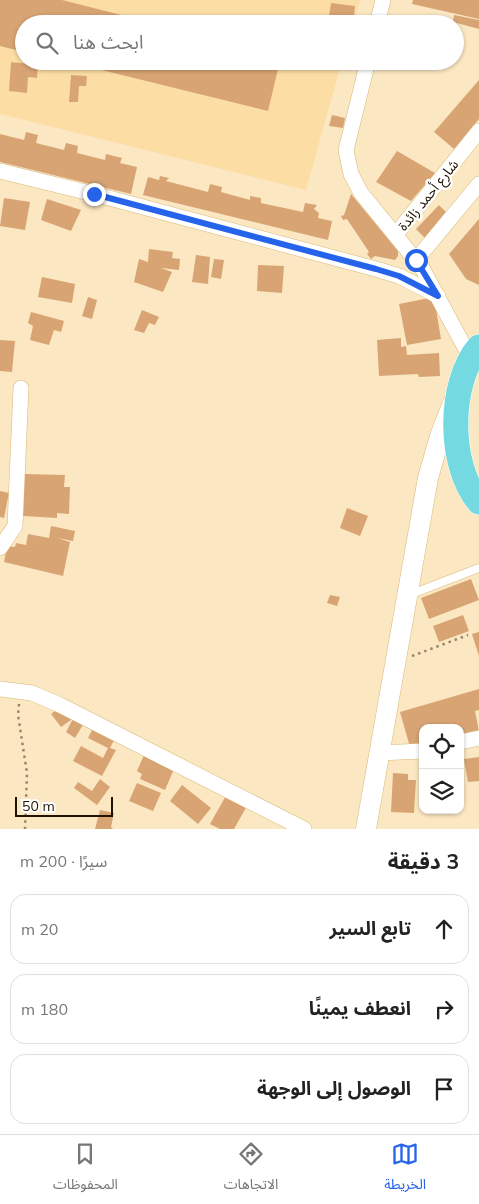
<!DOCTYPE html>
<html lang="ar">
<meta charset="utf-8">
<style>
:root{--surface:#fff;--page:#f6f6f6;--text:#222;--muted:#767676;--line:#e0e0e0;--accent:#2563eb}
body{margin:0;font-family:Mulish,"Noto Sans Arabic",sans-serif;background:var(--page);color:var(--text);direction:rtl}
.controls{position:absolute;right:15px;bottom:15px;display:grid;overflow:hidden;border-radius:10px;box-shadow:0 1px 4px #0004}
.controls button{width:45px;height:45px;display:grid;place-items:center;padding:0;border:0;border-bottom:1px solid var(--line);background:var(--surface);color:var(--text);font:25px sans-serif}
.scale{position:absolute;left:15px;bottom:12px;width:98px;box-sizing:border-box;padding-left:5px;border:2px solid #201400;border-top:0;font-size:14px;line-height:18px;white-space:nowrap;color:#201400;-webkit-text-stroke:4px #fff;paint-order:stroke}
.stop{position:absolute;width:15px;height:15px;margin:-11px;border:4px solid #2563eb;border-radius:50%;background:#fff}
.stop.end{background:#2563eb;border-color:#fff;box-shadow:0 1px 5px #0008}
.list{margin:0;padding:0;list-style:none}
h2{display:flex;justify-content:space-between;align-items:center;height:65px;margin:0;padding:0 20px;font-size:21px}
h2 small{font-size:16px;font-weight:400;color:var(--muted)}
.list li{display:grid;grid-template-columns:32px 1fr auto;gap:15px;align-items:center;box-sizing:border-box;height:70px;margin:0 10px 10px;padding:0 10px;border:1px solid var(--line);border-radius:15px}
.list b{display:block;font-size:19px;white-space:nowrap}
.list em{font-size:16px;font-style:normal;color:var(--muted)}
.icon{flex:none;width:28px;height:28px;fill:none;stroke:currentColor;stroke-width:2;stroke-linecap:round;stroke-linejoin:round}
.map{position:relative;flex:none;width:479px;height:829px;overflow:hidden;direction:ltr}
.search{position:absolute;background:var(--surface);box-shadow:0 1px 4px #0004;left:15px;right:15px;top:15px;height:55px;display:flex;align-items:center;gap:12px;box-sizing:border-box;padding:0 18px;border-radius:28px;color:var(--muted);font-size:19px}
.sheet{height:305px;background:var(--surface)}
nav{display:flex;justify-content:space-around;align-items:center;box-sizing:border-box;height:70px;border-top:1px solid var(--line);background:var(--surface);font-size:14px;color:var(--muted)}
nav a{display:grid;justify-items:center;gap:2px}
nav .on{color:var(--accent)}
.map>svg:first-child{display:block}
.built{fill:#fcdea5}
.building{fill:#d9a474}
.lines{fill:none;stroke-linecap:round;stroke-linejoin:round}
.service-casing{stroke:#d9b979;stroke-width:9}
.minor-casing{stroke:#d9b979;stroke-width:16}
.tertiary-casing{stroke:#d9b979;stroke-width:21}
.primary-casing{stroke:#fff;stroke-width:26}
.path{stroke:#99886b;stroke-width:2.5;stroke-dasharray:2.5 4;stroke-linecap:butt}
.service{stroke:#fff;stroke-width:8}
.minor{stroke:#fff;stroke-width:15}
.tertiary{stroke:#fff;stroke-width:20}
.primary{stroke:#74d9e1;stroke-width:25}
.route{stroke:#2563eb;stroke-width:6}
.labels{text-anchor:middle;stroke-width:5;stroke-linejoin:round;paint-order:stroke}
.street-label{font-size:14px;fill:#201400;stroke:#fff}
</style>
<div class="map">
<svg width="479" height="829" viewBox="0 0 479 829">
<rect width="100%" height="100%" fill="#fbe7c1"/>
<!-- built -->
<path class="built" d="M0,0H360L353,24H24V61H342L306,190L0,114Z"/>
<!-- building -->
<path class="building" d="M0,0H62L157,24H24V52L0,46Z
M413,0H479V19L412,4Z
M331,3L355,6L353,24H328Z
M454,15L479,20V29L453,22Z
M65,61H280L268,111Z
M11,62L38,65L37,78L28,77L27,93L9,91Z
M71,75L87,76L86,86H79L78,102H69Z
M479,80V119L454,149L434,132Z
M332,115L345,118L343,128L329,126Z
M26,132L38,135L36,143L64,150L66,143L78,146L77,153L105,160L106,154L122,158L120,163L137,167L131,194L0,162V134L24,140Z
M397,151L435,173L411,201L376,182Z
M160,176L169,178L166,181L208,192L210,184L222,187L221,192L250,200V196L261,198V203L303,212L305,203L317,205L314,209L319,213L318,218L332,221L328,240L143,195L148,177L159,180Z
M351,194L398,251V256L395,260L375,256L371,259L367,254L369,252L347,219L343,220L341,216L344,215Z
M4,198L30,202L25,230L0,226Z
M47,199L81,210L71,231L41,220Z
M439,205L451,217L428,241L416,229Z
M479,219V285L466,279L449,254Z
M149,249L173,252L172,258L180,259L179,270L161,268L172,272L163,292L134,282L139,259L148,262Z
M196,255L210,257L208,284L192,282Z
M214,259L224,260L221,279L211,277Z
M258,265L284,266L282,293L257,291Z
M42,277L75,284L72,303L38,297Z
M88,297L97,300L92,319L82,316Z
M434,297L441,339L407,345L399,304Z
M142,310L159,317L155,325L149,323L144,333L134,330Z
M31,312L64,321L61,332L54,330L49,345L30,340L33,326L28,323Z
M401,338V347L406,346L407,355L439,353L440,376L419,377L418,374L379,376L377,340Z
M0,340L15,341L12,372L0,371Z
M24,474L65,475L64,487H70L69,514L57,513V518L23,516Z
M0,491L9,493L4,518L0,517Z
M347,508L368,516L360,536L340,528Z
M51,526L75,531L73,541L57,538L70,542L63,576L4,562L7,546L15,547L16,543L26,545L28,534L49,538Z
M471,579L479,600L429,619L421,598Z
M330,595L340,597L337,606L327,603Z
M463,615L469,631L439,642L433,626Z
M479,632V656L472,634Z
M479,689V710L475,711L479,731L460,737V728H423V744L410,747L400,712Z
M60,707L71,720L61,727L51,714Z
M74,717L84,723L75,738L66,732Z
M93,728L114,740L110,748L116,750L102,776L73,761L81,746L103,758L108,748L88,738Z
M144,755L174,769L165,790L140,779L142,774L137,771Z
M479,757V781L468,782L464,759Z
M393,773L408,774V780H416L414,813L391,812Z
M100,779L110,787L97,805L74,788L78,782L92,791Z
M137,783L161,793L153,811L129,801Z
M182,785L211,808L198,824L170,801Z
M228,792L248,804L234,829H220L210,824Z
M100,810L114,813L111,827L113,829H95Z"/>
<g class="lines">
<defs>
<path id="service" d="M409,595L479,568"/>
<path id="minor" d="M377,24L383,0
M368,61L346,150L351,174L361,193L422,268L470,357
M0,171L94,194L376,269L399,276L438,296
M396,234L479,131
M416,260L479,184
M0,548L15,526L21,388
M0,689L32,693L60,705L304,829
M460,742L479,738
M378,753L423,751"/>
<path id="tertiary" d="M366,829L428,478L440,436L453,403"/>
<path id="primary" d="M479,347C448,383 448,465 479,502"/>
</defs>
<!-- service casing -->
<use href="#service" class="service-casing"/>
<!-- minor casing -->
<use href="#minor" class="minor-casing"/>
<!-- tertiary casing -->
<use href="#tertiary" class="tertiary-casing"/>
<!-- primary casing -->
<use href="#primary" class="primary-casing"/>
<!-- path -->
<path class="path" d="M412,656L468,635
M19,704L18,715L27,773L25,829"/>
<!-- service -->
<use href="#service" class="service"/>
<!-- minor -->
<use href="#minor" class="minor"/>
<!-- tertiary -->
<use href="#tertiary" class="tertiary"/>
<!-- primary -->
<use href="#primary" class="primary"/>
</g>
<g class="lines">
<!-- route -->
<path class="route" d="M94,194L376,269L399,276L438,296L416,260"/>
</g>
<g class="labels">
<!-- street labels -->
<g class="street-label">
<text transform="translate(428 195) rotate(-51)" y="5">شارع أحمد زائدة</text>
</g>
</g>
</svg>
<div class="controls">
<button><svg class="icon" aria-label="locate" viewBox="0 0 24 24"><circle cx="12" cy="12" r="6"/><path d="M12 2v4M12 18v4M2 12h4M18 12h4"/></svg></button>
<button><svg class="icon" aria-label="layers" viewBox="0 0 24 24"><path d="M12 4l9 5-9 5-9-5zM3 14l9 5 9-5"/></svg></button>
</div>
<div class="scale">50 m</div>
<div class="stop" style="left:416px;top:260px"></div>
<div class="stop end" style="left:94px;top:194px"></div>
<div class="search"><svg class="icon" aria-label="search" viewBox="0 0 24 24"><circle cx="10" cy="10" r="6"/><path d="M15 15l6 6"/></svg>ابحث هنا</div>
</div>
<section class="sheet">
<h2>3 دقيقة<small>سيرًا · 200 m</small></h2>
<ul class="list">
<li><svg class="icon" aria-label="ahead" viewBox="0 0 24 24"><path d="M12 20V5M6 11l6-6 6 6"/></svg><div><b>تابع السير</b></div><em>20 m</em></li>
<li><svg class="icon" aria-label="right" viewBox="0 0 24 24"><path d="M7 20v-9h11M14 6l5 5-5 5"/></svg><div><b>انعطف يمينًا</b></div><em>180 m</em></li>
<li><svg class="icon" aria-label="arrive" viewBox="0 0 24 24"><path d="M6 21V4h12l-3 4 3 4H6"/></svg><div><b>الوصول إلى الوجهة</b></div></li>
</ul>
</section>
<nav>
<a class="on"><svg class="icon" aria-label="map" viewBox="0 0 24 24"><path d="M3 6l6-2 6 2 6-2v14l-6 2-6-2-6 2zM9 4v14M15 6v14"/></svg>الخريطة</a>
<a><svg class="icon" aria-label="directions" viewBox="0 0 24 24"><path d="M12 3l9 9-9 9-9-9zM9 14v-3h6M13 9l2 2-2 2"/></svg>الاتجاهات</a>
<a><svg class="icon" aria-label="saved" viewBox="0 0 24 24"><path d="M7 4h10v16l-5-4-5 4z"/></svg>المحفوظات</a>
</nav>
